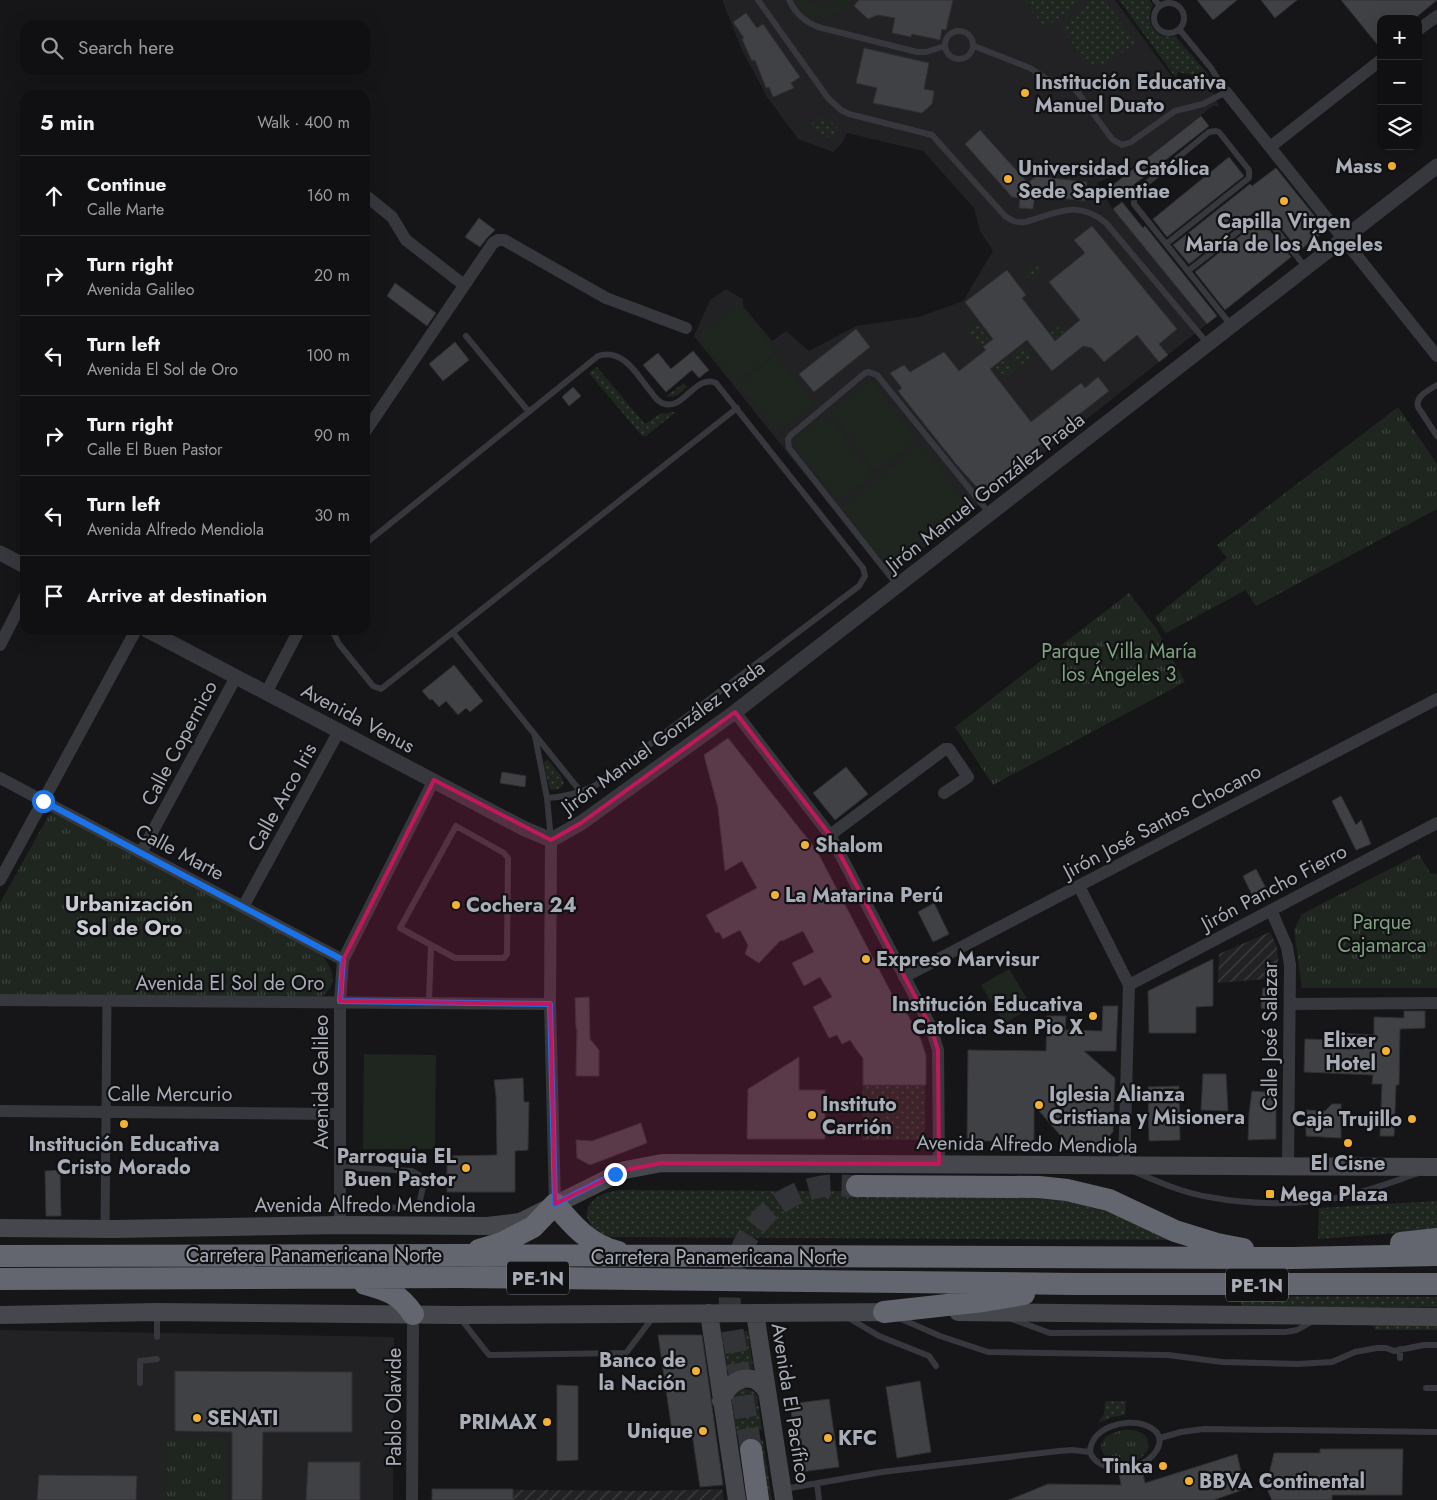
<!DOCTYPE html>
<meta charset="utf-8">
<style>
:root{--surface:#101012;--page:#1e1e20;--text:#f1f3f6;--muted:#9c9d9f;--line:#303032}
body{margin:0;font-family:Jost,sans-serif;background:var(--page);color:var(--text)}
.controls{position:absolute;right:15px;top:15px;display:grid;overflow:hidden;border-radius:10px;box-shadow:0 5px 20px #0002}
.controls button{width:45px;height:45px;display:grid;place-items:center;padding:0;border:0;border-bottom:1px solid var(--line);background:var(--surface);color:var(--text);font:25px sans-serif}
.stop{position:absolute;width:15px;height:15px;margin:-11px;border:4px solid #1a73e8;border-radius:50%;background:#fff}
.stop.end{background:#1a73e8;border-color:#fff;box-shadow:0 1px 5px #0008}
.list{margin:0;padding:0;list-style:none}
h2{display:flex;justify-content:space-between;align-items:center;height:65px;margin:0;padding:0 20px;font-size:21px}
h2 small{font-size:16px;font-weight:400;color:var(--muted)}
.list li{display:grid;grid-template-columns:32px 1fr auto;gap:15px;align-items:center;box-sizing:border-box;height:80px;padding:0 20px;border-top:1px solid var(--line)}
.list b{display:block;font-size:19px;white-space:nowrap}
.list p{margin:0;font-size:16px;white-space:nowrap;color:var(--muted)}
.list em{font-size:16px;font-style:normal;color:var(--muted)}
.icon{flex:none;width:28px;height:28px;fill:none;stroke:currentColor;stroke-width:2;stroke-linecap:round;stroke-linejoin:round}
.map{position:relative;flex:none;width:1437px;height:1500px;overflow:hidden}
.search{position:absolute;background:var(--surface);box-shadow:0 5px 20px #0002;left:20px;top:20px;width:350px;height:55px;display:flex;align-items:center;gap:12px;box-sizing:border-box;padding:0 18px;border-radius:15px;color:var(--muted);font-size:19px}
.panel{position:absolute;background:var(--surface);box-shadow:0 5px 20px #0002;left:20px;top:90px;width:350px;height:545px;border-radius:15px}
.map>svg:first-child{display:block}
.built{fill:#222225}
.industrial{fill:url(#industrial-furrows)}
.grass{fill:url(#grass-dots)}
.park{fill:url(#park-tufts)}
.pitch{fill:#1e261f}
.building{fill:#404145;stroke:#303034}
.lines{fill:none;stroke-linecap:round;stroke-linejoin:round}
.motorway-tunnel{stroke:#333438;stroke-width:22;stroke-dasharray:22 11;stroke-linecap:butt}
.service{stroke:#37383d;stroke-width:6}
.pedestrian{stroke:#37383d;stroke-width:9}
.minor{stroke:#37383d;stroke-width:12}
.tertiary{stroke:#37383d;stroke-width:15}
.secondary{stroke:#45474d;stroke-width:18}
.motorway{stroke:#63666e;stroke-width:22}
.route{stroke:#1a73e8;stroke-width:6}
.marked{fill:#c2185b;fill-opacity:0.2;stroke:#c2185b;stroke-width:4;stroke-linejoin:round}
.poi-dot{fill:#f2b134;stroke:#111113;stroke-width:2}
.labels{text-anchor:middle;stroke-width:4.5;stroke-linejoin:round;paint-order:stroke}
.shield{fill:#111113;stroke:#7b7e86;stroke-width:1}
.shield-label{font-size:19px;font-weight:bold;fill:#a8adb8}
.poi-label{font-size:20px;font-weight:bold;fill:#a8adb8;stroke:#111113;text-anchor:start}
.street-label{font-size:20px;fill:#a8adb8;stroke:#111113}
.park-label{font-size:20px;fill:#7fa381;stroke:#111113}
.neighbourhood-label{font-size:21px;font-weight:bold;fill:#c9ccd4;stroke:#111113}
</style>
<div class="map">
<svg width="1437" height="1500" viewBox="0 0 1437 1500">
<defs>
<pattern id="industrial-furrows" width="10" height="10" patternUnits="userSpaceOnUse" patternTransform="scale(1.25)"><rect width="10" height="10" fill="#222225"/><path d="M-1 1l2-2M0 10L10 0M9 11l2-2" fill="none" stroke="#3f3f43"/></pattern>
<pattern id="grass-dots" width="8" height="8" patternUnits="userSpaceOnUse" patternTransform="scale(1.25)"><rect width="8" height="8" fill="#1e261f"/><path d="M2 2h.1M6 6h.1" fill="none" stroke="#3c433d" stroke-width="1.8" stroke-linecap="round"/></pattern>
<pattern id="park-tufts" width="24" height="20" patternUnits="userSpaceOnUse" patternTransform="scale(1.25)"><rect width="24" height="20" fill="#1e261f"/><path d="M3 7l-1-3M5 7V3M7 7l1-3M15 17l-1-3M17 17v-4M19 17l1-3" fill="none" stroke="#3c433d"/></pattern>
</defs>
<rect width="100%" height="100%" fill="#161618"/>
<!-- built -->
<path class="built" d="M722,0H1115L1175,81L1203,86L1209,80L1215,87L1212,90L1219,106H1213L1137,165L1097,183L1112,208L1207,324L887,577L694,336L710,300L726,289L743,299V306L772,341L786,331L809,351L856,326L919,317L963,301L993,251L980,231L974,208L923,151L847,133L842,143L833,152L798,139L767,97L742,50Z
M0,1330L394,1337L393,1500H0Z"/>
<!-- industrial -->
<path class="industrial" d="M1270,932L1277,947L1279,978L1218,983L1219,954Z
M432,1489L651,1491L722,1489L724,1500H432Z"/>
<!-- grass -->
<path class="grass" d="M1024,0H1082L1045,28Z
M1094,0H1104L1136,42L1107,64L1089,65L1060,26Z
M1119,0H1149L1153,5C1144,22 1155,40 1175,36L1209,75L1200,82L1191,81L1192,75L1178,72L1176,78Z
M818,118L836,124L837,128L835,135L829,138L805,125L813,123Z
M1035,264L1042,272L1031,281L1025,273Z
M977,324L989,340L980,347L968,331Z
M1061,325L1065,331L1036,353L1027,342L1039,333L1044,338Z
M1023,346L1032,357L1020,366L1011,355Z
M1007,358L1016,369L1004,378L995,367Z
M597,367L644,423H647L659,414L676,412L646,436H642L589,373Z
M684,383L687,387C681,392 675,400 666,396Z
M547,760L549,761L561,776L564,784L559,789L551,790L549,787L544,765V762Z
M863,1085H925V1140H862Z
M618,1190L1029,1192L1094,1204L1181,1240L610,1237C599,1234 582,1222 588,1208C592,1196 608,1192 618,1190Z
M1437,1201V1230L1318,1239L1319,1208Z
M1241,1296L1437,1297V1307H1241Z
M1373,1324H1437V1330H1375Z
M748,1331L754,1373L739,1371L726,1379L719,1333Z
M743,1388L753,1391L757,1395L762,1430L733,1435L731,1396L738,1390Z
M1105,1401H1126L1125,1415L1112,1417L1098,1423L1104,1414Z
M763,1440L772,1500H764L756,1441Z"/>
<!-- park -->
<path class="park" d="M1398,407L1437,464V509L1256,606L1246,590L1166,633L1155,617L1227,558L1217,545Z
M1129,593L1156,628L1185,682L993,785L955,727Z
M52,813L61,814L318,950C330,964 342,983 322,996L0,995V903L49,815Z
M1419,854L1430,873L1437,874V988H1302L1294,930L1302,914Z
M1123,1430C1137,1429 1151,1433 1148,1450C1125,1485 1071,1442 1123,1430Z
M167,1438H226V1500H167Z"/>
<!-- pitch -->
<path class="pitch" d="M795,0H808L820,8L828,7L838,0H851C834,21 810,29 795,0Z
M738,303L776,352L735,383L698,335Z
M776,355L814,404L777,433L739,385Z
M871,379L917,439L876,471L830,411Z
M826,414L873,474L838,501L795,447L796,438Z
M921,444L969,504L889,568L841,507Z
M1009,969L1032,1007L1004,1024L981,985Z
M364,1054L436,1055L435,1149H363Z"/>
<!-- building -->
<path class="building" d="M859,0H953L946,30L942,29L940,40L912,34L911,37L892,33L895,18L878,15L868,19L854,6Z
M1197,0H1237L1213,20Z
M1261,0H1297L1275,18Z
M1341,0H1437L1414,19H1381V49Z
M746,13L757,28L763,24L800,77L791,83L794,88L773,97L769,87L766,88L755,60L752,61L742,39L744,38L733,22Z
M864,48L929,63L924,89L934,91L932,104L922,113L873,103L877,88L856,83Z
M1201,116L1209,126L1117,198L1109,188Z
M980,130L1028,183L1036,176L1087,182L1085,201L1035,195L1033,209L1019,208L1020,198L1012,197L965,144Z
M1229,157L1244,176L1167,237L1153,219Z
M1276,168L1326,230L1299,251L1269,213L1257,210L1189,264L1173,245L1250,184L1252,186Z
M1122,202L1143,228L1145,226L1217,316L1207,324L1113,209Z
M479,218L495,230L487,238L480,247L465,237Z
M1260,220L1262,221L1291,257L1225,310L1195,272Z
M1092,226L1177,329L1159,344L1168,355L1159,362L1137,335L1104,362L1092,348L1083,346L1052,371L1027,340L990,369L1031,422L1081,383L1085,388L1098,377L1109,391L1018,462L1019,463L983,494L956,464L898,391L902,388L890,373L904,365L910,372L944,352L959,371L986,350L983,347L993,339L965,302L1007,270L1026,295L1022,298L1055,341L1080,320L1049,282L1085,253L1074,240Z
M395,283L436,313L427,326L387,296Z
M856,329L870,347L814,392L799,374Z
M455,342L469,360L443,381L429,364Z
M693,351L709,370L699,378L692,370L666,392L643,365L658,353L671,369Z
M573,387L581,396L569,406L562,397Z
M454,665L483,701L470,712L466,708L458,715L446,701L439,707L432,699L430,700L422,691Z
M728,738L811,843L819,855L896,1002L900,1000L921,1040L926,1056V1085H863V1058L858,1052L850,1040L842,1044L837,1035L829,1038L813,1007L832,997L820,977L804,986L792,963L814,952L803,931L782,941L781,940L759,963L745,954L748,945L740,930L723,939L719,932L716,933L706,915L757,888L742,861L725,871L718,808L704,755Z
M846,767L868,794L835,820L813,793Z
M502,772L526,776L525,787L500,783Z
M1341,796L1356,825L1361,820L1371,844L1356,850L1332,801Z
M1256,869L1269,894L1255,901L1243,876Z
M934,903L949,934L933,942L918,912Z
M1213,959V1006L1196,1007V1033H1149L1148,991Z
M1263,988L1278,989L1276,1010L1261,1008Z
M589,997L590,1039L599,1050V1076H576L577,1029H576L575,998Z
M1103,1006H1118L1116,1051H1084L1115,1078L1113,1132L1102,1143H1067L1034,1105V1141H967L968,1050L1046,1051L1047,1016H1066L1065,1030L1102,1031Z
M1404,1011H1425V1028L1400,1029L1399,1085H1396L1394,1136H1380L1382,1084H1372L1373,1075L1304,1072L1305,1039L1336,1040V1033L1374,1035V1017L1404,1018Z
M799,1057V1090H825V1139H747L748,1089Z
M1203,1074H1226L1228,1111L1201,1110Z
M523,1078L524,1102H529L528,1150L515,1151V1192H447V1156L497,1155L496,1096L494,1080Z
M1179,1086L1180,1140L1149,1141L1148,1087Z
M1252,1091L1276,1093V1139L1248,1140L1249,1114Z
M1332,1104H1341V1138L1306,1136V1110L1325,1111Z
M641,1123L647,1143L590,1165L577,1158L576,1140L592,1141Z
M60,1170L61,1216H46L45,1171Z
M658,1335H702L723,1485L700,1487L691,1427L672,1431Z
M175,1371L352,1372V1432H263L262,1500H232V1432L175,1431Z
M920,1381L931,1452L897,1458L886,1387Z
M557,1385L578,1386V1460L557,1461Z
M829,1399L839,1467L800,1472L790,1404Z
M1320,1449H1403L1402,1495H1332V1500H1272L1266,1487L1274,1453H1320Z
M1237,1454L1245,1489L1214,1500H1009L1048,1484L1121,1485L1119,1473L1122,1470V1466L1136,1463L1137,1467L1142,1469L1145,1483Z
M308,1462H360V1500H306Z
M39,1475L137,1476L136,1500H37Z
M432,1489H513V1500H432Z"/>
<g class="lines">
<!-- motorway-tunnel -->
<path class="motorway-tunnel" d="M751,1450C746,1418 741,1385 736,1352C733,1331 727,1306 731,1284C739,1236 770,1196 819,1187C832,1184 845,1186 857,1186"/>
<!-- service -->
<path class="service" d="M758,0L828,98L841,110L849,114L932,135L1005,216C1012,221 1016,223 1025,222C1056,213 1078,199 1106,223L1208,344
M789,0C796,14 804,21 818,27L917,52H926L945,46
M1155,0L1160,6
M1154 18a15 15 0 1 1 30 0a15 15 0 1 1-30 0Z
M945 45a14 14 0 1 1 28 0a14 14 0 1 1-28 0Z
M974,46L1030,68L1053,83L1072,86L1079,94L1112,139L1122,145L1131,142L1175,111L1203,104L1226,92L1211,68L1179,29
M1166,244L1249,178V170L1219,132L1216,131L1209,132L1136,192L1134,196V204L1231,325
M1188,271L1259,215L1265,216L1306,268
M466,336L529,412
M1437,385C1429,390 1415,396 1418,407L1437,436
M365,544L598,356C624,348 637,375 651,392C654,396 657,401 662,403C683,413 695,373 716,383L863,568L865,576L859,586L596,785C580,793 565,797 547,798
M897,585L789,448L788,439L791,435L865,373L869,372L877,375L990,514
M332,630L339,644L373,686L381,689L737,408
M453,633L581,792
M535,736L547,798L551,840
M456,826L504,853L508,858L507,954L504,958H455L400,928Z
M429,1002L431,945
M340,1167L412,1171L419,1175L424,1183L419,1204L410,1208L340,1206
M1133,1171C1156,1181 1183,1193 1209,1197C1252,1205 1302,1206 1346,1196C1371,1190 1395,1181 1419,1173
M847,1317L879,1336L929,1356L936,1366
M460,1318L489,1355L626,1353L654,1316
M899,1318L940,1336L988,1352L1168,1355L1222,1362L1297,1364L1332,1362L1355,1352L1377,1348H1386L1394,1351L1424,1345H1437
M1012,1319L1050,1333L1286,1332L1297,1330L1313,1321
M157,1337V1313
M1400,1349V1358
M140,1383V1361L157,1359
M1426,1388H1437
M1160,1438L1181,1432L1204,1429L1437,1432
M1118,1468C1106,1468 1094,1463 1090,1452C1091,1427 1126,1418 1145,1425C1170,1434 1159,1455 1141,1464
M817,1483L819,1500
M784,1489L882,1472L1059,1451L1072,1450L1090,1452"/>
<!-- pedestrian -->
<path class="pedestrian" d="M105,1229L107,1002"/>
<!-- minor -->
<path class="minor" d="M1418,30L1437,16
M1226,92L1437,356
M1270,147L1381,60
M365,195L392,217L406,240L464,285
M365,432L493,243L498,240H504L606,298L686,328
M0,645L25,596
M266,693L299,630
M735,712L830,835L931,1027L938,1050L939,1164
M0,778L343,960
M830,835L945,749H949L968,777L944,793
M551,840L550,1004L555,1204
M141,853L236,677
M0,880L136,630
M1079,886L1129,985L1124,1166
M243,907L339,731
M1271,910L1287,947L1290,965L1288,1166
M904,977L1437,699
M1129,985L1437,823
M0,1000L550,1004
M1290,1004L1437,1003
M0,1111L340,1114
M340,1225V1001L343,960L434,780
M412,1500L413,1314"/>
<!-- tertiary -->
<path class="tertiary" d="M0,553L25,566
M147,630L523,828L551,840L581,823L735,712L1437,166"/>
<!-- secondary -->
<path class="secondary" d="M0,1228L114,1229L340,1225L487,1226L520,1222L625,1170L662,1163L1437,1167
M958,1312L1437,1317
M709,1313L737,1500
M755,1313L784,1500
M0,1315L157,1312L457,1315L897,1312
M721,1401C729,1379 753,1368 767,1392"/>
<!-- motorway -->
<path class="motorway" d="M857,1186L1039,1187L1067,1190L1109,1200L1175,1231L1217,1244L1243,1249
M1401,1243L1437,1239
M479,1250L502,1243L533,1227L555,1204C573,1226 590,1245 618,1252
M0,1256L461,1255L1293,1258L1437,1255
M0,1279L459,1277L1076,1284H1437
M365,1284C387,1290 400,1294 413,1314
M884,1312L983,1301L1024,1294
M751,1450L758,1500"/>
</g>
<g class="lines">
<!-- route -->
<path class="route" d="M43,801L343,960L340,1001L550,1004L555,1204L615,1174"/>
</g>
<!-- marked area -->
<path class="marked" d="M735,712L830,835L931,1027L938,1050L939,1164L662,1163L625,1170L555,1204L550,1004L340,1001L343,960L434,780L551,840L581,823Z"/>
<!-- markers -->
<g class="poi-dot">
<circle cx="1025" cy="93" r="5"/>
<circle cx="1392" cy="166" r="5"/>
<circle cx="1008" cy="179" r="5"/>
<circle cx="1284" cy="201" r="5"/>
<circle cx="805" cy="845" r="5"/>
<circle cx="775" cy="895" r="5"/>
<circle cx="456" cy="905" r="5"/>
<circle cx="866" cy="959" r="5"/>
<circle cx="1093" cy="1016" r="5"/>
<circle cx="1386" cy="1051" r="5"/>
<circle cx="1039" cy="1105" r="5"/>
<circle cx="812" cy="1115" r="5"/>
<circle cx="1412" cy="1119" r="5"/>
<circle cx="124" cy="1124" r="5"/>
<circle cx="1348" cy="1143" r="5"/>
<circle cx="466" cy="1168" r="5"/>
<rect x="1265" y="1189" width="10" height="10" rx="2.5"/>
<circle cx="696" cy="1371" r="5"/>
<circle cx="197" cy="1418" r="5"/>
<circle cx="547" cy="1422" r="5"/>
<circle cx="703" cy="1431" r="5"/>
<circle cx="828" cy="1438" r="5"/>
<circle cx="1163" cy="1466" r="5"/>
<circle cx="1189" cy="1481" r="5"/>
</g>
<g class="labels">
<!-- shield labels -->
<g class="shield">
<rect x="507" y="1261.5" width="62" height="33" rx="4"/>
<rect x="1226" y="1268.5" width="62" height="33" rx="4"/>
</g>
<g class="shield-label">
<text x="538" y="1285">PE-1N</text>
<text x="1257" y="1292">PE-1N</text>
</g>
<!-- poi labels -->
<g class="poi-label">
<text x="1035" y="89">Institución Educativa<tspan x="1035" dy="23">Manuel Duato</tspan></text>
<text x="1382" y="173" text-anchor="end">Mass</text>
<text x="1018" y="175">Universidad Católica<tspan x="1018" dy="23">Sede Sapientiae</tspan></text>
<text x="1284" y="228" text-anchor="middle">Capilla Virgen<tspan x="1284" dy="23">María de los Ángeles</tspan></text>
<text x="815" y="852">Shalom</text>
<text x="785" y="902">La Matarina Perú</text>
<text x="466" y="912">Cochera 24</text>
<text x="876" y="966">Expreso Marvisur</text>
<text x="1083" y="1011" text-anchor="end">Institución Educativa<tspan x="1083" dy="23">Catolica San Pio X</tspan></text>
<text x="1376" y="1047" text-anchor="end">Elixer<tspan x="1376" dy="23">Hotel</tspan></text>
<text x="1049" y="1101">Iglesia Alianza<tspan x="1049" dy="23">Cristiana y Misionera</tspan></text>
<text x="822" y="1111">Instituto<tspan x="822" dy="23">Carrión</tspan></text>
<text x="1402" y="1126" text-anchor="end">Caja Trujillo</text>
<text x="124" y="1151" text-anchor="middle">Institución Educativa<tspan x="124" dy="23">Cristo Morado</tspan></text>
<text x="456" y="1163" text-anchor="end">Parroquia EL<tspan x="456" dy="23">Buen Pastor</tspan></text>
<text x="1348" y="1170" text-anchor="middle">El Cisne</text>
<text x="1280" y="1201">Mega Plaza</text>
<text x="686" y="1367" text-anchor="end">Banco de<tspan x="686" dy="23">la Nación</tspan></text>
<text x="207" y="1425">SENATI</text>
<text x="537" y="1429" text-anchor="end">PRIMAX</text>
<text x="693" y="1438" text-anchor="end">Unique</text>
<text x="838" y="1445">KFC</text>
<text x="1153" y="1473" text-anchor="end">Tinka</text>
<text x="1199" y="1488">BBVA Continental</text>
</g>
<!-- street labels -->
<g class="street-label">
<text transform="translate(985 492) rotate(-38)" y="7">Jirón Manuel González Prada</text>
<text transform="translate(358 718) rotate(28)" y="7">Avenida Venus</text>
<text transform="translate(663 737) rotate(-36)" y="7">Jirón Manuel González Prada</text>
<text transform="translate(179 743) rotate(-62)" y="7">Calle Copernico</text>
<text transform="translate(282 797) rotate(-61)" y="7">Calle Arco Iris</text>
<text transform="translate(1162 821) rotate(-28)" y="7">Jirón José Santos Chocano</text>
<text transform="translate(180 852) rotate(28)" y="7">Calle Marte</text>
<text transform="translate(1274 887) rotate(-28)" y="7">Jirón Pancho Fierro</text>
<text x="230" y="990">Avenida El Sol de Oro</text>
<text transform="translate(1270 1036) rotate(-90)" y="7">Calle José Salazar</text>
<text transform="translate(321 1082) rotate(-90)" y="7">Avenida Galileo</text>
<text x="170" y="1101">Calle Mercurio</text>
<text transform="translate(1027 1144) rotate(1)" y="7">Avenida Alfredo Mendiola</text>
<text x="365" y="1212">Avenida Alfredo Mendiola</text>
<text x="314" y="1262">Carretera Panamericana Norte</text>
<text x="719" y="1264">Carretera Panamericana Norte</text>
<text transform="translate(791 1403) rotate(81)" y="7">Avenida El Pacífico</text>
<text transform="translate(394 1407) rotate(-90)" y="7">Pablo Olavide</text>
</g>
<!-- park labels -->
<g class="park-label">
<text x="1119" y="658">Parque Villa María<tspan x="1119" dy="23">los Ángeles 3</tspan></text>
<text x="1382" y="929">Parque<tspan x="1382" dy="23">Cajamarca</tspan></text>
</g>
<!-- neighbourhood labels -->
<g class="neighbourhood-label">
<text x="129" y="911">Urbanización<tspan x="129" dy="24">Sol de Oro</tspan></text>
</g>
</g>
</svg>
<div class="controls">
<button>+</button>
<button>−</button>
<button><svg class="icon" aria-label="layers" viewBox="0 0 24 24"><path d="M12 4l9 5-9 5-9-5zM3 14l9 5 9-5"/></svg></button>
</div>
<div class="stop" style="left:43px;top:801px"></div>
<div class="stop end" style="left:615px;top:1174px"></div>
<div class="search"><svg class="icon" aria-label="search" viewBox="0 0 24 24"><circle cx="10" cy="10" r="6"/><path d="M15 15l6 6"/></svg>Search here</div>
<section class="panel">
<h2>5 min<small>Walk · 400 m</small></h2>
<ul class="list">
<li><svg class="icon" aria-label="ahead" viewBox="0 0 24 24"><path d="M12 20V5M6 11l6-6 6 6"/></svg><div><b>Continue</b><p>Calle Marte</p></div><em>160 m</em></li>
<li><svg class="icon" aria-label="right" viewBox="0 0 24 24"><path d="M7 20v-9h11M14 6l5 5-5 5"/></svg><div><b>Turn right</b><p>Avenida Galileo</p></div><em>20 m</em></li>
<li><svg class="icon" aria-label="left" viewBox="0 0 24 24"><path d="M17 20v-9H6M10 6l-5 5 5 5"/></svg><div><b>Turn left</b><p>Avenida El Sol de Oro</p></div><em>100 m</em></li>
<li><svg class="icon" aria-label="right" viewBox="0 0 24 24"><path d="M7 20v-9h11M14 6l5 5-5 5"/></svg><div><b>Turn right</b><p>Calle El Buen Pastor</p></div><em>90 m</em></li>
<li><svg class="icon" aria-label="left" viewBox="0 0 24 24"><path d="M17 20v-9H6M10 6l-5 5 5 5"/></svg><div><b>Turn left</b><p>Avenida Alfredo Mendiola</p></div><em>30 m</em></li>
<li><svg class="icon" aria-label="arrive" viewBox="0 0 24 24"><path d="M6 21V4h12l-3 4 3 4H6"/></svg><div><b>Arrive at destination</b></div></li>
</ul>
</section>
</div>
